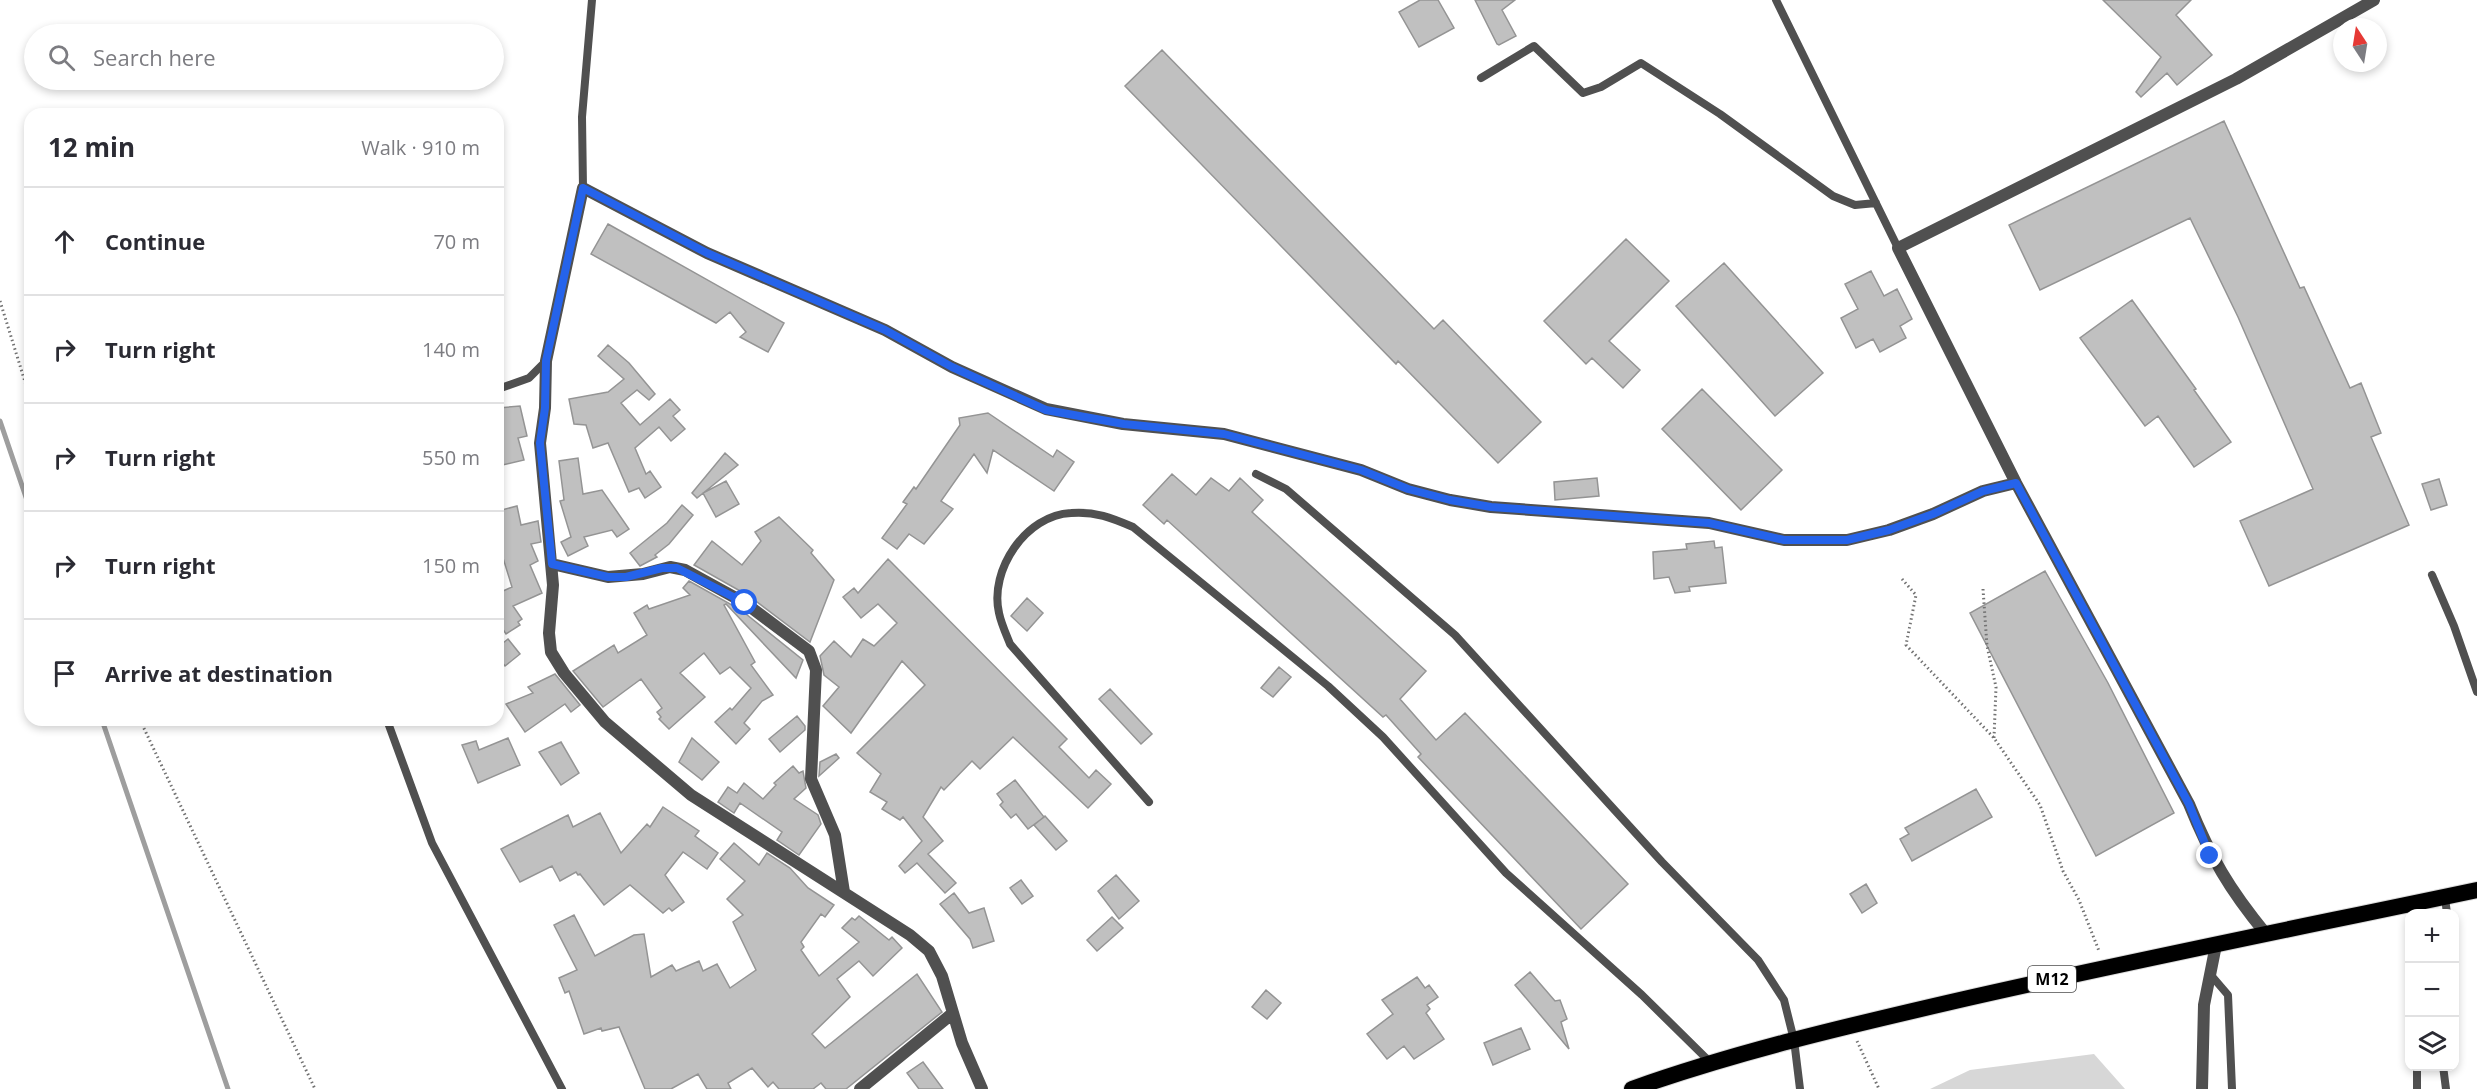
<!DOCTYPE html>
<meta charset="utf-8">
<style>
:root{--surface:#fff;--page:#f2f2f3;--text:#2b2b33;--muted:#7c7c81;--line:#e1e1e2}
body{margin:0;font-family:"Open Sans",sans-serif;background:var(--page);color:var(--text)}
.controls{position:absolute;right:18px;bottom:18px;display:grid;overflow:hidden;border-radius:12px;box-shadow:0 3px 9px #0003}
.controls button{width:54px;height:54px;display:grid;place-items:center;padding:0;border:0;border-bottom:2px solid var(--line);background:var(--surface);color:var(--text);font:30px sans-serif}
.compass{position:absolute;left:2333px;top:18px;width:54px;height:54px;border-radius:50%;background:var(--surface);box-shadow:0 3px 9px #0003;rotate:348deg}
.stop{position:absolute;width:18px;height:18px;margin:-14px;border:4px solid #2563eb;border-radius:50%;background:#fff}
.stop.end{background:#2563eb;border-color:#fff;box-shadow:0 2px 6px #0008}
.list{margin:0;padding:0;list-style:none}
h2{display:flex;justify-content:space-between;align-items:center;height:78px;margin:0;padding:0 24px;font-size:26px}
h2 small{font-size:20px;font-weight:400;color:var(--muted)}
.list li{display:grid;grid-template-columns:39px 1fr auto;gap:18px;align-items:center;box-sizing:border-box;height:108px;padding:0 24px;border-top:2px solid var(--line)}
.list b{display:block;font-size:22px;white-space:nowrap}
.list em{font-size:20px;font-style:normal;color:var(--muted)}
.icon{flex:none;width:33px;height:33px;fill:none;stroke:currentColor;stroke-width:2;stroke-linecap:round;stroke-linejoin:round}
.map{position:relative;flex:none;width:2477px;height:1089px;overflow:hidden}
.search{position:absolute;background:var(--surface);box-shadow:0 3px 9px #0003;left:24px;top:24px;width:480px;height:66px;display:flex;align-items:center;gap:15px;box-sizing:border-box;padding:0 21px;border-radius:33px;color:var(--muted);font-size:22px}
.panel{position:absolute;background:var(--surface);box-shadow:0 3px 9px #0003;left:24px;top:108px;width:480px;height:618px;border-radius:18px}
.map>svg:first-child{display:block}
.green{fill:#d7d7d7}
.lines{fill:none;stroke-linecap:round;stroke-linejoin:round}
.stream{stroke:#9e9e9e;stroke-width:5}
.building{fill:#c0c0c0;stroke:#949494;stroke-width:1.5}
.trunk-casing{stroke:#dbdbdb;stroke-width:18}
.path{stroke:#727272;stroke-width:3;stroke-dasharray:1.5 3;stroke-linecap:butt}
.service{stroke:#505050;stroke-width:8}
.minor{stroke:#505050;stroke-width:12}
.trunk{stroke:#000;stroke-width:16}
.route{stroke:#2563eb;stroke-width:8}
.labels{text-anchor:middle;stroke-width:4.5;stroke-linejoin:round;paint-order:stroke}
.shield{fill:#fff;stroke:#4c4c4c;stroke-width:1.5}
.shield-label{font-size:16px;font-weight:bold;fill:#000}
</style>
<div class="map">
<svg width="2477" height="1089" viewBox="0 0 2477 1089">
<rect width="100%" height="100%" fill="#fff"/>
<!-- green -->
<path class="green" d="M2094,1054L2125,1089H1930L1970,1070Z"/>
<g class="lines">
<!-- stream -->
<path class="stream" d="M0,421L30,509
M102,720L228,1089"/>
</g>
<!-- building -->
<path class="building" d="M1420,0H1438L1454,28L1419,47L1399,12Z
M1475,0H1515L1502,10L1516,36L1499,45L1497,44Z
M2103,0H2191L2176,15L2212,55L2177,85L2167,73L2141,97L2136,92L2161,57Z
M1162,50L1434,329L1443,320L1541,422L1498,463L1398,361L1396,364L1125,86Z
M2224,121L2300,288L2304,287L2350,388L2361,383L2381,433L2371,437L2409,525L2269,586L2240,521L2313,489L2238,317L2190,218L2040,290L2009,225Z
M608,224L784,323L768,352L740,337L746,332L730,312L716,323L591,254Z
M1626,239L1669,281L1609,341L1640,370L1623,388L1592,358L1586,364L1544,321Z
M1724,263L1823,373L1775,416L1676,306Z
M1871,271L1884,296L1897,289L1912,319L1900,326L1906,338L1880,352L1873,339L1856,348L1841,318L1858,309L1845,284Z
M2132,300L2196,389L2194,390L2231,442L2194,467L2158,416L2145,426L2080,338Z
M608,345L629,363L655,394L649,400L637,390L621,403L640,425L670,399L680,410L673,416L685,429L671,441L659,427L635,448L646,474L650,471L661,487L645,498L639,488L629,492L608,443L593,448L586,425L574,424L569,399L608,392L624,379L598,356Z
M1702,389L1782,470L1741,510L1662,429Z
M520,406L527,436L518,438L524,460L498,466V408Z
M988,413L1053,457L1057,450L1074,462L1054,491L993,450L987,473L974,454L941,501L953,509L924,544L909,534L897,549L882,538L907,504L903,502L914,487L916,489L960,425L959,418Z
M725,453L738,465L697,498L692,493Z
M578,458L583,494L602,490L629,529L617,537L612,530L584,537L588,546L568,556L561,542L571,537L560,501L564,500L559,461Z
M1172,474L1196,495L1211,478L1229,491L1240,478L1263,500L1252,512L1426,671L1400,699L1436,740L1465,713L1628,884L1581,929L1418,757L1421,754L1386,715L1383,717L1167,520L1164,524L1143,505Z
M1597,478L1599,496L1555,500L1554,482Z
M2439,479L2447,505L2431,510L2422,484Z
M726,481L739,504L716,517L703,493Z
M682,505L693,515L669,544L655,555L657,557L640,566L630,553L667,523Z
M517,506L521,525L538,521L541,542L531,544L538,561L530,565L542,593L513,606L522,619L518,622L520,625L506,634L498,622V584L503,591L512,587L498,542V511Z
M779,517L813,550L811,553L834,580L810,642L749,596L694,565L712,541L742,565L761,541L755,532Z
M1714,541L1715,548L1722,547L1726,583L1689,587L1690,591L1675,593L1669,577L1654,579L1653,552L1687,549L1686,544Z
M888,559L1067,739L1059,747L1089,778L1096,770L1111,784L1088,808L1013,737L980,769L972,761L944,790L941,787L923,817L943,841L928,854L956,883L945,893L917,863L905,873L899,866L922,841L903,817L900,820L882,809L887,802L870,792L881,774L857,753L925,685L902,661L851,733L823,706L839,687L824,675L820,656L834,641L851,657L863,639L874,646L897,623L878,604L861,618L843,597L854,588L858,593Z
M2045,571L2108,683L2174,813L2096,856L1970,613Z
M689,581L741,610L803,660L796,678L726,604L724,605L755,662L751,665L773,695L762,701L744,723L750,729L736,744L715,722L730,708L732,710L751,688L730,667L720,674L704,653L680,673L705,697L669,729L659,719L661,717L657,712L662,708L641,679L603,707L573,671L614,645L618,653L647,635L634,613L647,605L649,609L690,595L683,588Z
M1027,598L1043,613L1027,631L1011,616Z
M508,639L520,654L505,666L498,657V647Z
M1279,667L1291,677L1273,697L1261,688Z
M555,674L580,705L571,712L565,704L525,732L506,704L533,693L528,687Z
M1110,689L1152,734L1141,744L1099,699Z
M797,716L805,726V730L780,752L769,739Z
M508,738L520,765L478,783L462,745L476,741L479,750Z
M692,738L719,762L702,780L679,762Z
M561,742L579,773L561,785L539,752Z
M836,754L839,758L819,776L820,762Z
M793,766L799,773L803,771L806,788L794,799L818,815L821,824L799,855L777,840L782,832L740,803L734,813L718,802L728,787L737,793L744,783L763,799L776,785L774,783Z
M1015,780L1044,817L1028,829L1016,814L1011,818L1000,805L1003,802L997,794Z
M1976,789L1992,817L1912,861L1900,839L1909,834L1905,828Z
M663,807L699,831L695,836L718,853L707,869L683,852L665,875L684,902L672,911L669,908L663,913L630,885L604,905L580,874L578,875L576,872L560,881L552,866L520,882L501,849L568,815L573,827L600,813L621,853L647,824L650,827Z
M1045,816L1067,841L1056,850L1034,825Z
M734,843L759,865L767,853L790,868L808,888L834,905L825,917L821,914L801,942L804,947L801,950L819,976L859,942L842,928L852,918L855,920L859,916L889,940L892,937L902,948L873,976L859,961L837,979L850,997L812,1034L825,1048L917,974L942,1012L846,1089H826L821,1083L813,1089H779L773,1082L768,1087L752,1068L728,1083L731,1089H707L698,1074L671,1089H645L619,1027L602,1031L601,1028L584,1034L569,991L565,993L559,978L577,970L554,925L574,915L595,956L634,935L644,934L651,977L672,965L676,971L699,961L703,971L717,964L730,988L756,970L733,922L743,915L727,899L745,881L720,859Z
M1116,875L1139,901L1119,919L1098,891Z
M1021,880L1033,896L1022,904L1010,888Z
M1866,884L1877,903L1862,913L1850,894Z
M954,893L969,913L984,908L994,941L973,948L970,939L940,904Z
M1112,917L1123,928L1097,951L1087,940Z
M1530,972L1555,1001L1560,1000L1567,1019L1561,1022L1569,1049L1515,985Z
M1417,977L1425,988L1429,985L1438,997L1427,1005L1430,1009L1426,1013L1444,1039L1414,1059L1404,1046L1387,1059L1367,1034L1393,1014L1382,1000Z
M1266,990L1281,1003L1267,1019L1252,1007Z
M1521,1028L1530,1049L1493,1065L1484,1043Z
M923,1062L943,1089H919L907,1073Z"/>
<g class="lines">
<defs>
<path id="trunk" d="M1632,1089C1736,1052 1843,1027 1951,1002C2125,962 2301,927 2477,890"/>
</defs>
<!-- trunk casing -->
<use href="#trunk" class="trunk-casing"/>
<!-- path -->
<path class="path" d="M0,301L30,398
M1902,579L1916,595L1906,645L1994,738L2040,805L2063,871L2079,900L2099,951
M1983,589L1987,646L1996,687L1994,738
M140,720L315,1089
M1857,1041L1879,1089"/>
<!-- service -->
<path class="service" d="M1776,0L1898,248
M1481,78L1534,46L1583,93L1601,87L1641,63L1720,114L1833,196L1855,205L1876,203
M583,188L582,117L592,0
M498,389L529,378L545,362
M1256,474L1286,489L1455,635L1662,862L1758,960L1784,1000L1794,1040L1800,1089
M2432,575L2454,626L2477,692
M387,720L432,843L562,1089
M1149,802L1010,644C1006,634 1001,623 999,613C989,570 1026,515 1071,513C1095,511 1112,518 1133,527L1328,686L1383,737L1506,873L1642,995L1710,1062
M2445,897L2447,914
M2210,974L2228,995L2232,1089
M2417,1066V1089
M2443,1066L2446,1089"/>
<!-- minor -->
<path class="minor" d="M552,564L608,577L643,574L670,567L685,570L745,603L809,651L816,670L811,779L835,835L844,892
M2266,934C2229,889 2211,858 2189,804L2016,483L1898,248L2236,79L2374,0
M860,1089L953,1013
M982,1089L962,1043L942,976L929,951L910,935L691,795L605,722L564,673L551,652L549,633L553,585L540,443L545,408L546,361L583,188L707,253L885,330L952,367L1046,409L1123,424L1224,434L1361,470L1408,489L1450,500L1491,507L1709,523L1784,540H1847L1889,530L1933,514L1983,491L2016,483
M2202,1089L2204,1005L2216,945"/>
<!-- trunk -->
<use href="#trunk" class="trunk"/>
</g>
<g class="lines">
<!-- route -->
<path class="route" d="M745,603L677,568H662L626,577H608L552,564L540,443L545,408L546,361L583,188L707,253L885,330L952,367L1046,410L1124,424L1224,434L1361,470L1408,489L1450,500L1491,507L1709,523L1784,540H1847L1889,530L1933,514L1983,491L2016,483L2189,804L2210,856"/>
</g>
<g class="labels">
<!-- shield labels -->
<rect class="shield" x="2028" y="966" width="48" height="26" rx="4.5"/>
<g class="shield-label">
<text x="2052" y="985">M12</text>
</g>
</g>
</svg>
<div class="controls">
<button>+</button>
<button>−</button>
<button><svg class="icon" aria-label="layers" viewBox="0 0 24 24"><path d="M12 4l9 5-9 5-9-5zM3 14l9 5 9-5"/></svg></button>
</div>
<svg class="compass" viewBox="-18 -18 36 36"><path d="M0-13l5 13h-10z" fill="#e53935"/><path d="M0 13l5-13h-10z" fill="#7c7c81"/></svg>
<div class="stop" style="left:745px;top:603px"></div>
<div class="stop end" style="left:2210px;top:856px"></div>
<div class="search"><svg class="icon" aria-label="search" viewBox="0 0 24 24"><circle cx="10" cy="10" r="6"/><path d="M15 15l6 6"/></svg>Search here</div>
<section class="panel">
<h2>12 min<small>Walk · 910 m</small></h2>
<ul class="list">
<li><svg class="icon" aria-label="ahead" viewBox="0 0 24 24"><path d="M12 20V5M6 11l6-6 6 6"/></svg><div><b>Continue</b></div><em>70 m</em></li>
<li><svg class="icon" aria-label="right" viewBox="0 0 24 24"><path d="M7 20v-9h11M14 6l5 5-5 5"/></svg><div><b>Turn right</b></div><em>140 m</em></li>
<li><svg class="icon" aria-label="right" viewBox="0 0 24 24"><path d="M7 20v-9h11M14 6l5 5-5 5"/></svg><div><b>Turn right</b></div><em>550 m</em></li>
<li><svg class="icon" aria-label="right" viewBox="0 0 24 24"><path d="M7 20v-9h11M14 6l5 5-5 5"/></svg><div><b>Turn right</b></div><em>150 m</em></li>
<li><svg class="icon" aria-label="arrive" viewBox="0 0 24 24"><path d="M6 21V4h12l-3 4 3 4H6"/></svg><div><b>Arrive at destination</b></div></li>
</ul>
</section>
</div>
